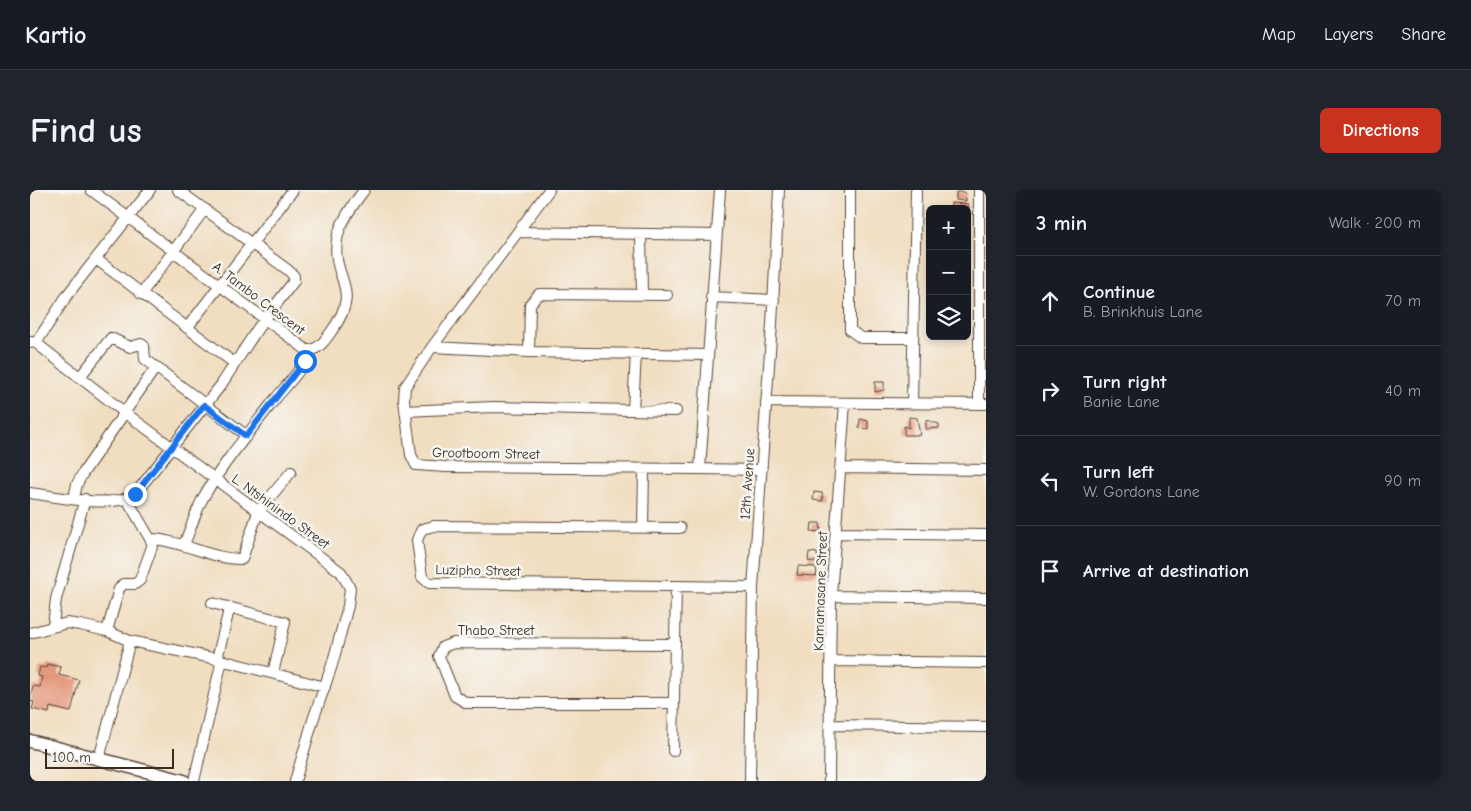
<!DOCTYPE html>
<meta charset="utf-8">
<style>
:root{--surface:#171b24;--page:#20242c;--text:#f1f3f6;--muted:#9ea1a6;--line:#363941;--accent:#c8321e}
body{margin:0;font-family:"Comic Neue",sans-serif;background:var(--page);color:var(--text)}
.controls{position:absolute;right:15px;top:15px;display:grid;overflow:hidden;border-radius:8px;box-shadow:0 2px 8px #0003}
.controls button{width:45px;height:45px;display:grid;place-items:center;padding:0;border:0;border-bottom:1px solid var(--line);background:var(--surface);color:var(--text);font:25px sans-serif}
.scale{position:absolute;left:15px;bottom:12px;width:129px;box-sizing:border-box;padding-left:5px;border:2px solid #3b2a1e;border-top:0;font-size:14px;line-height:18px;white-space:nowrap;color:#3b2a1e;-webkit-text-stroke:4px #f6f6f2;paint-order:stroke}
.stop{position:absolute;width:15px;height:15px;margin:-11px;border:4px solid #1a73e8;border-radius:50%;background:#fff}
.stop.end{background:#1a73e8;border-color:#fff;box-shadow:0 1px 5px #0008}
.list{margin:0;padding:0;list-style:none}
h2{display:flex;justify-content:space-between;align-items:center;height:65px;margin:0;padding:0 20px;font-size:21px}
h2 small{font-size:16px;font-weight:400;color:var(--muted)}
.list li{display:grid;grid-template-columns:32px 1fr auto;gap:15px;align-items:center;box-sizing:border-box;height:90px;padding:0 20px;border-top:1px solid var(--line)}
.list b{display:block;font-size:19px;white-space:nowrap}
.list p{margin:0;font-size:16px;white-space:nowrap;color:var(--muted)}
.list em{font-size:16px;font-style:normal;color:var(--muted)}
.icon{flex:none;width:28px;height:28px;fill:none;stroke:currentColor;stroke-width:2;stroke-linecap:round;stroke-linejoin:round}
.map{position:relative;flex:none;width:956px;height:591px;overflow:hidden;border-radius:8px}
header{display:flex;align-items:center;gap:30px;box-sizing:border-box;height:70px;padding:0 25px;background:var(--surface);border-bottom:1px solid var(--line)}
header strong{font-size:24px}
nav{display:flex;gap:28px;margin-inline-start:auto;font-size:18px}
.intro{display:flex;align-items:center;justify-content:space-between;box-sizing:border-box;height:120px;padding:0 30px}
h1{margin:0;font-size:35px}
.button{padding:12px 22px;border-radius:8px;background:var(--accent);color:#fff;font-size:18px;font-weight:700}
main{display:flex;gap:30px;padding:0 30px}
aside{flex:1;background:var(--surface);border-radius:8px;box-shadow:0 2px 8px #0003}
.map>svg:first-child{display:block}
.building{fill:#e4987c}
.lines{fill:none;stroke-linecap:round;stroke-linejoin:round}
.minor-casing{stroke:#564536;stroke-width:12}
.tertiary-casing{stroke:#564536;stroke-width:15}
.minor{stroke:#fff;stroke-width:10}
.tertiary{stroke:#fff;stroke-width:12}
.route{stroke:#1a73e8;stroke-width:6}
.labels{text-anchor:middle;stroke-width:5;stroke-linejoin:round;paint-order:stroke}
.street-label{font-size:14px;fill:#3b2a1e;stroke:#f6f6f2}
</style>
<header>
<strong>Kartio</strong>
<nav><a>Map</a><a>Layers</a><a>Share</a></nav>
</header>
<div class="intro"><h1>Find us</h1><a class="button">Directions</a></div>
<main>
<div class="map">
<svg width="956" height="591" viewBox="0 0 956 591">
<rect width="100%" height="100%" fill="#f6f6f2"/>
<filter id="ink" filterUnits="userSpaceOnUse"><feTurbulence type="fractalNoise" baseFrequency=".02" numOctaves="2"/><feDisplacementMap in="SourceGraphic" scale="10" xChannelSelector="R" yChannelSelector="G"/><feConvolveMatrix kernelMatrix="1 2 1 2 8 2 1 2 1" color-interpolation-filters="sRGB"/></filter>
<filter id="wash" filterUnits="userSpaceOnUse"><feTurbulence type="fractalNoise" baseFrequency=".0096" numOctaves="4" result="noise"/><feDisplacementMap in="SourceGraphic" scale="20" xChannelSelector="R" yChannelSelector="G"/><feGaussianBlur stdDeviation="1.12" result="paint"/><feColorMatrix in="noise" values="0 0 0 0 0 0 0 0 0 0 0 0 0 0 0 0 0 1.4 0 .05"/><feComposite in="paint" operator="in"/></filter>
<g filter="url(#wash)">
<rect width="100%" height="100%" fill="#f1ddbf"/>
<g id="blocks">
<!-- building -->
<path class="building" d="M926,2H935L936,11L926,10Z
M921,13L938,14V19H921Z
M845,192H854V200L845,202Z
M879,227L887,228L890,245H874V236L879,238Z
M830,229L838,231V239L829,238Z
M896,230L909,234V238L896,239Z
M784,302L792,303L793,311L783,310Z
M782,333H790L791,342L781,341Z
M779,362L787,363L788,372L778,371Z
M768,376L786,377L787,386L767,385Z
M17,474L31,477L29,485L49,490L41,522L20,517L19,523L2,519L4,512L0,511V508L3,496L10,497L12,487L8,486L10,477L16,478Z"/>
</g>
</g>
<g filter="url(#ink)">
<use href="#blocks" fill-opacity="0" stroke="#564536" stroke-width="1"/>
<g class="lines">
<defs>
<path id="minor" d="M61,0L278,161C290,159 295,150 301,142C334,97 301,91 307,50C309,33 324,14 334,0
M519,0L402,157L375,197L374,210L381,265L386,275L416,277L670,279L690,0
M820,0V140L831,148H883
M488,42L686,45
M611,44L612,104
M66,69L204,173
M111,104L175,19
M681,107L744,110
M157,138L263,0
M0,152L6,153L94,222L311,382L320,398L318,416L302,475L283,530L265,591
M6,153L38,104L120,0
M402,157L499,162L678,165
M499,162L500,114L509,104L637,105
M49,188L81,148L100,157L111,154L114,156L115,169L217,246
M736,212L956,214
M882,214L886,0
M949,214V0
M603,220L606,163
M375,221L463,217L646,221
M810,278L956,280
M670,279L732,280
M0,303C26,306 84,320 105,304L191,195L228,138L264,91V86L258,80L148,0
M44,308L47,294L53,283L126,177
M613,337L614,280
M650,338L404,336L392,339L387,350L392,387L399,393L723,397
M806,343L956,345
M121,349C152,350 182,370 212,369L228,322L261,282
M154,354C161,339 165,323 173,308C192,274 222,239 246,208C255,197 278,174 278,161
M801,406L956,408
M182,413L255,432L243,483
M23,436L26,409L55,309
M77,441L89,399L93,394H105L110,390L123,354L97,309
M0,443L37,433L50,435L77,441L100,451L187,469L295,497
M187,469L198,424L202,419
M801,471L956,473
M643,513H437L425,506L409,466L413,457L424,453L644,454
M800,535L956,537
M643,561L646,397
M69,569L100,451
M164,591L192,470
M720,591L723,397L742,134L749,0
M799,591L801,406L815,213"/>
<path id="tertiary" d="M0,551L154,591"/>
</defs>
<!-- minor casing -->
<use href="#minor" class="minor-casing"/>
<!-- tertiary casing -->
<use href="#tertiary" class="tertiary-casing"/>
<!-- minor -->
<use href="#minor" class="minor"/>
<!-- tertiary -->
<use href="#tertiary" class="tertiary"/>
</g>
</g>
<g class="lines" filter="url(#ink)">
<!-- route -->
<path class="route" d="M105,304L174,215L216,246L275,171"/>
</g>
<g class="labels">
<!-- street labels -->
<g class="street-label">
<text transform="translate(229 108) rotate(37)" y="5">A. Tambo Crescent</text>
<text transform="translate(456 263) rotate(1)" y="5">Grootboom Street</text>
<text transform="translate(717 294) rotate(-86)" y="5">12th Avenue</text>
<text transform="translate(251 321) rotate(36)" y="5">L. Ntshinindo Street</text>
<text transform="translate(448 380) rotate(1)" y="5">Luzipho Street</text>
<text transform="translate(790 401) rotate(-88)" y="5">Kamamasane Street</text>
<text x="466" y="445">Thabo Street</text>
</g>
</g>
</svg>
<div class="controls">
<button>+</button>
<button>−</button>
<button><svg class="icon" aria-label="layers" viewBox="0 0 24 24"><path d="M12 4l9 5-9 5-9-5zM3 14l9 5 9-5"/></svg></button>
</div>
<div class="scale">100 m</div>
<div class="stop" style="left:275px;top:171px"></div>
<div class="stop end" style="left:105px;top:304px"></div>
</div>
<aside>
<h2>3 min<small>Walk · 200 m</small></h2>
<ul class="list">
<li><svg class="icon" aria-label="ahead" viewBox="0 0 24 24"><path d="M12 20V5M6 11l6-6 6 6"/></svg><div><b>Continue</b><p>B. Brinkhuis Lane</p></div><em>70 m</em></li>
<li><svg class="icon" aria-label="right" viewBox="0 0 24 24"><path d="M7 20v-9h11M14 6l5 5-5 5"/></svg><div><b>Turn right</b><p>Banie Lane</p></div><em>40 m</em></li>
<li><svg class="icon" aria-label="left" viewBox="0 0 24 24"><path d="M17 20v-9H6M10 6l-5 5 5 5"/></svg><div><b>Turn left</b><p>W. Gordons Lane</p></div><em>90 m</em></li>
<li><svg class="icon" aria-label="arrive" viewBox="0 0 24 24"><path d="M6 21V4h12l-3 4 3 4H6"/></svg><div><b>Arrive at destination</b></div></li>
</ul>
</aside>
</main>
